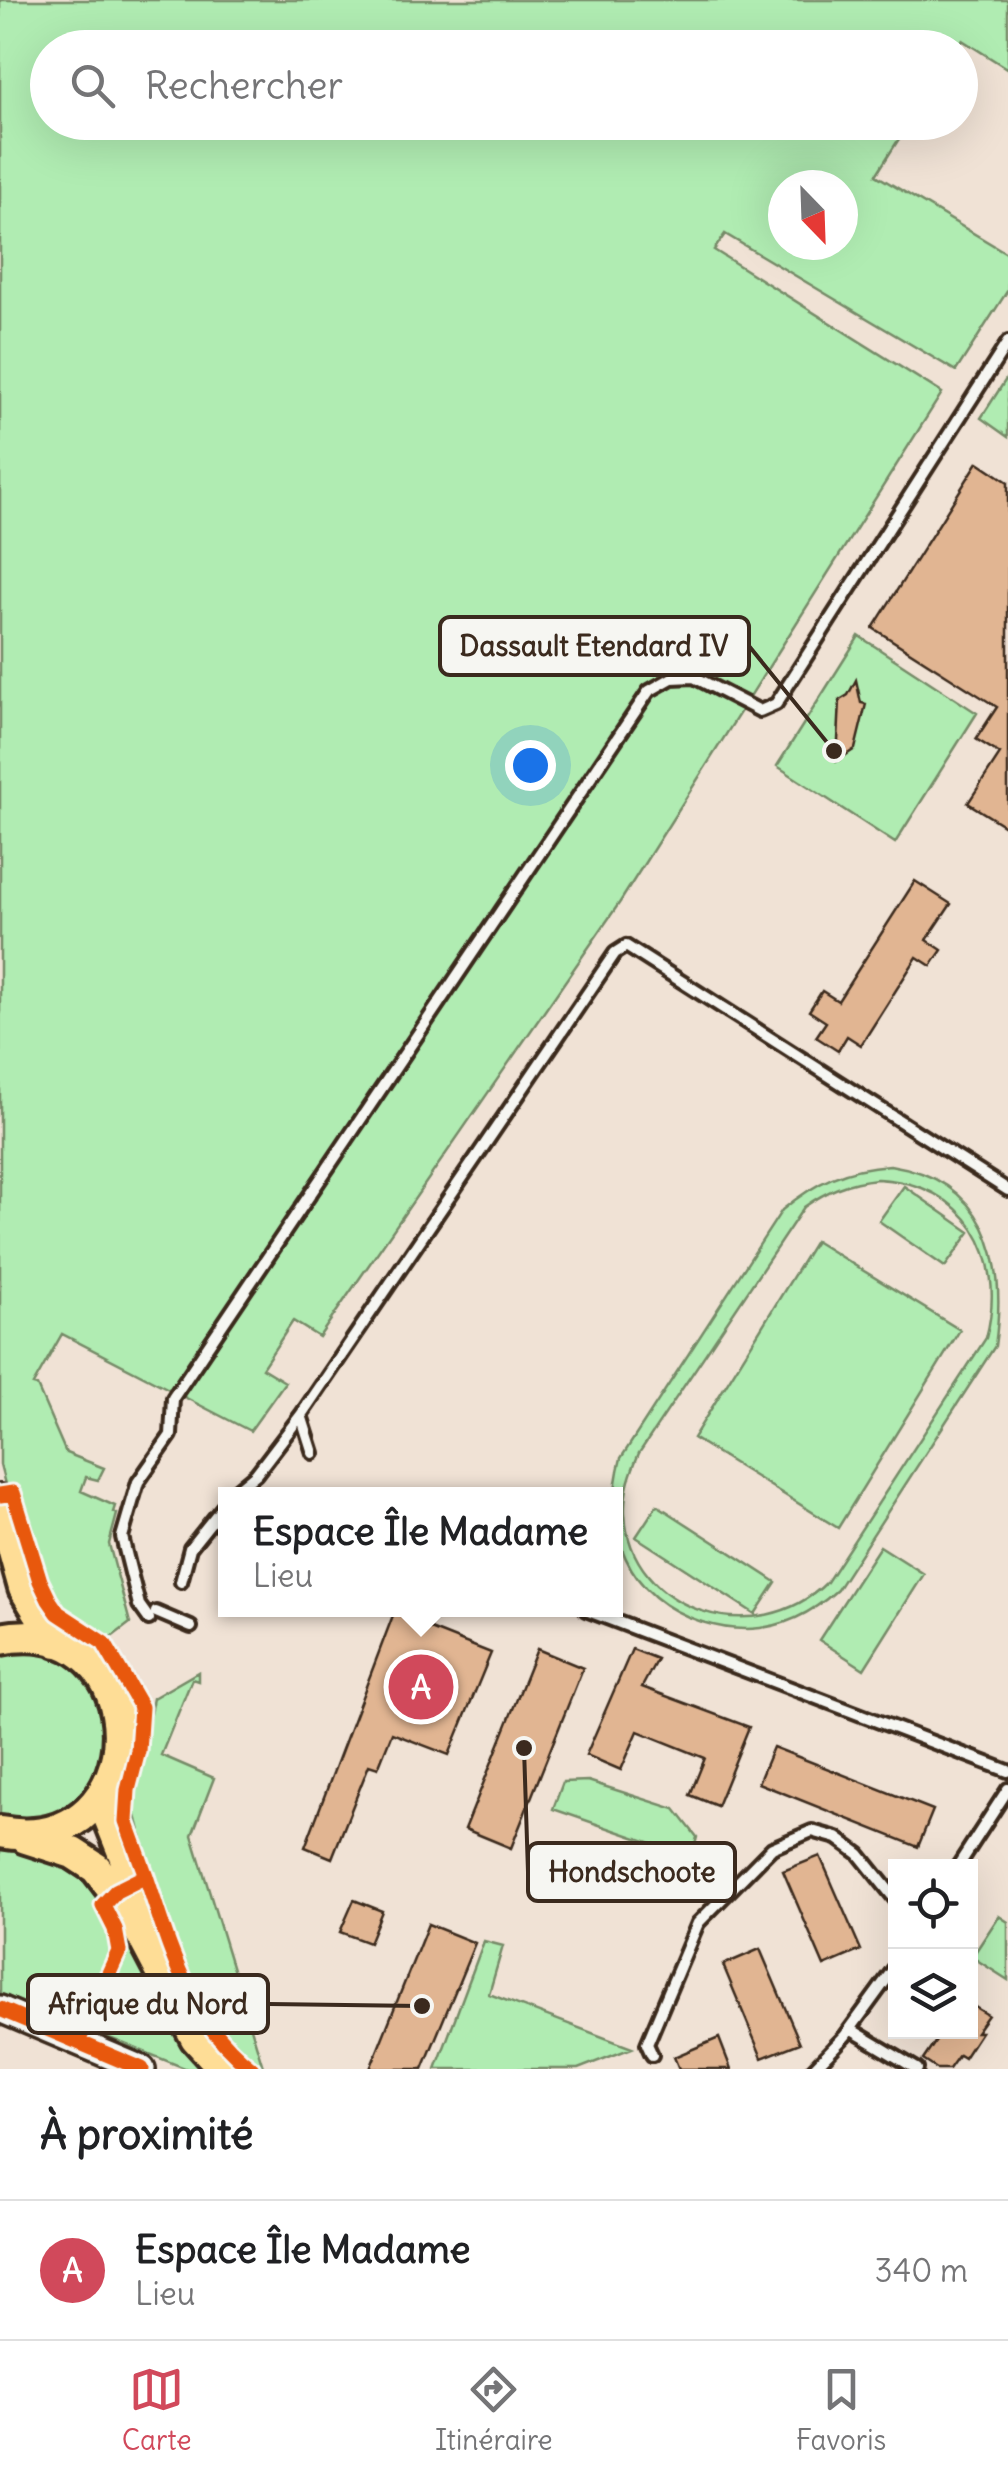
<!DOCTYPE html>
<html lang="fr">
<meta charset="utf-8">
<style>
:root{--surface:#fff;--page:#f6f6f6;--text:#202124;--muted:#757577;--line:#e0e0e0;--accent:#d1495b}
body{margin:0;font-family:Delius,sans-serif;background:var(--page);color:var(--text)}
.controls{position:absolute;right:30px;bottom:30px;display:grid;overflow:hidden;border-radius:0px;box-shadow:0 10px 40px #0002}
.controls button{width:90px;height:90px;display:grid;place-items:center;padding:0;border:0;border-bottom:2px solid var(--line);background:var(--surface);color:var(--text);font:50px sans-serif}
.compass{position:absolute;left:768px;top:170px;width:90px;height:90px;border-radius:50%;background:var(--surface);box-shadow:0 10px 40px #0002;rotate:157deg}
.you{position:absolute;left:530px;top:765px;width:35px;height:35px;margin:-25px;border:8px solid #fff;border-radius:50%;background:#1a73e8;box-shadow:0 0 0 15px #1a73e833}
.badge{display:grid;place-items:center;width:65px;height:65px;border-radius:50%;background:var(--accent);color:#fff;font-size:32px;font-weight:700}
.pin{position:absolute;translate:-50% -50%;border:5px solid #fff;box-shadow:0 2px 10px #0006}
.popup{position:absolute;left:218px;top:1487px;width:405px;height:130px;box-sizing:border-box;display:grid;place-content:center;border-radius:0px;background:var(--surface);filter:drop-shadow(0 2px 8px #0005);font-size:32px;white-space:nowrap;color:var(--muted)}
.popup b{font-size:38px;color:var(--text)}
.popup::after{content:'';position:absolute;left:50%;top:100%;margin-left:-20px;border:20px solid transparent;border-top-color:var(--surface)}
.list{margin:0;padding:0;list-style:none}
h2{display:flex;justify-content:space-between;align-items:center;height:130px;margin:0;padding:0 40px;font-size:42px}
h2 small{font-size:32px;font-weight:400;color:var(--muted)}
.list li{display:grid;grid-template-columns:65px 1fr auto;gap:30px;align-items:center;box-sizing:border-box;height:140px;padding:0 40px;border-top:2px solid var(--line)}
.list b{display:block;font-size:38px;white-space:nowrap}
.list p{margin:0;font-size:32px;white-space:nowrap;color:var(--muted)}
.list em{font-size:32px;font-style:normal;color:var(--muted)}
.icon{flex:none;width:55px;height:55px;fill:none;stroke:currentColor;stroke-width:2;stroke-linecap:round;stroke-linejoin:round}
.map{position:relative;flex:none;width:1008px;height:2069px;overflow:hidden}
.search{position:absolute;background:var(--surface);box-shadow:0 10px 40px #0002;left:30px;right:30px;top:30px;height:110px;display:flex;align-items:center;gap:25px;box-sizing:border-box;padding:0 35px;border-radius:55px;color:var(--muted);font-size:38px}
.sheet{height:270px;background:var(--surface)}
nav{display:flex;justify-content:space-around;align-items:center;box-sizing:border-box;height:140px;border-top:2px solid var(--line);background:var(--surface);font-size:28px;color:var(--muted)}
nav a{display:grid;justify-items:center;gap:5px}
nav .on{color:var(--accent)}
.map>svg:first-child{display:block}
.green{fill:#b0ecb2;stroke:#768b68;stroke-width:2.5;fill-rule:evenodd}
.building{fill:#e1b592;stroke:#3b2a1e;stroke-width:2.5}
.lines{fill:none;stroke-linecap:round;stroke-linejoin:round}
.service-casing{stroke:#3b2a1e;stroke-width:18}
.tertiary-casing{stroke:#3b2a1e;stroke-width:32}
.primary-casing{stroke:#3b2a1e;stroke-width:38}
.service{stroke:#f6f6f2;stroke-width:10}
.tertiary{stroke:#f6f6f2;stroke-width:25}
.primary{stroke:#fedd96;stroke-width:30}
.cycleway-casing{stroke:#f6f6f2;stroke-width:21}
.cycleway{stroke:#e8590c;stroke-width:15}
.leader{fill:none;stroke:#3b2a1e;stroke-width:4}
.callout-dot{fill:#3b2a1e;stroke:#f6f6f2;stroke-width:4}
.callout{fill:#f6f6f2;stroke:#3b2a1e;stroke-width:4}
.callout-label{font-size:28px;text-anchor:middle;font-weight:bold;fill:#3b2a1e}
</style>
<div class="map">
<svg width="1008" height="2069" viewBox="0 0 1008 2069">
<rect width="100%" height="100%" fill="#f0e2d5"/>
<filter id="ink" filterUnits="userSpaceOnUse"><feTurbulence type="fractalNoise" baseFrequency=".01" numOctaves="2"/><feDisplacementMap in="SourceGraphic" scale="20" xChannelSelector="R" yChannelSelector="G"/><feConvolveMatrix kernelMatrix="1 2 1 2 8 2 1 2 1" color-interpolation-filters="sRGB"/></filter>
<g filter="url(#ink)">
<!-- green -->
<path class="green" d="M0,0H1008V69L962,40L956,48H48V122L909,123L876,175L1008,254V290L956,371L725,234L714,250L942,393L620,902L319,1337L293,1321L262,1368L285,1382L250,1431L62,1334L33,1385L37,1386L66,1453L104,1468L98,1480L86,1477L81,1491L115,1506L113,1512L117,1514L109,1544L130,1623L104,1643L92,1647L51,1623L19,1538L0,1465ZM783,185H843V245H783Z
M1008,376V437L981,418Z
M859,636L977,713L895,843L777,766Z
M890,1165C985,1180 1008,1256 995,1346L837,1590C798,1626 753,1638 702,1622C625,1597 602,1530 621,1458L782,1210C816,1182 845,1168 890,1165ZM877,1179C966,1183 1008,1255 986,1338L827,1582C758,1652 628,1612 625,1513C624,1491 631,1472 639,1453L804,1207C828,1190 848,1182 877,1179Z
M904,1186L970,1232L945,1267L879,1221Z
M815,1241L960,1330L838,1528L693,1438Z
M657,1505L776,1582L755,1614L636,1537Z
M880,1546L924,1574L864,1669L819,1640Z
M0,1650C16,1651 39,1648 54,1655C111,1682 127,1765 74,1803C51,1820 28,1820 0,1820Z
M198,1672V1681L192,1679L161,1755L214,1778L192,1835L263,2067L248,2063L205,2011L159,1904L133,1804L153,1698Z
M588,1781L675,1809L697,1837L692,1857L553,1809L563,1782Z
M0,1844L64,1858L108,1899L209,2069H187L0,1994Z
M999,1916L1008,1922V1980L972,1957Z
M484,1941L503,1946L489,1994L632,2048L578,2069H436Z"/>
<!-- building -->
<path class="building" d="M978,462L1008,482V828L968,803L1000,754L976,739L997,707L873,628Z
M856,680L861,703L866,704L855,749L837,761L840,700L848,695Z
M915,881L951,904L927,940L942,950L931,966L917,957L861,1045L847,1036L838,1051L816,1037L826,1022L809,1011L822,991L838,1001Z
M395,1610H435L428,1628L491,1653L449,1755L392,1733L378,1768L369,1765L332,1858L305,1847Z
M537,1649L583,1668L511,1848L465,1829Z
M632,1649L657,1659L642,1687L749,1727L717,1806L690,1795L705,1758L638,1731L621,1770L586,1755Z
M773,1747L933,1810L918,1847L758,1783Z
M820,1856L861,1950L824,1966L783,1871Z
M354,1900L382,1911L369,1943L340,1932Z
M428,1924L475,1943L423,2069H370Z
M760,1949L800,2043L762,2058L723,1965Z
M970,2004L988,2015L976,2032H981L964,2058L959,2055L949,2069H937L923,2060L942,2032H970Z
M719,2038L731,2069H679L674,2057Z"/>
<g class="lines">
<defs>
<path id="service" d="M301,1415L313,1453
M232,1494L256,1474L301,1415L615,953L626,946L1008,1190
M181,1582L190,1548L226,1503
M586,1610L1008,1771
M156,1612L191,1627
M149,1619L139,1605L122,1537L138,1482L171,1435L173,1398L649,691L672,678L694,677L760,711L776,704L1008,342
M958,1866L1008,1789
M850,2029L917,2069
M652,2055L647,2044L698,1923L772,1848L812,1831L837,1838L859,1854L896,1900
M813,2069L845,2036L896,1966"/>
<path id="tertiary" d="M0,2009L142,2069"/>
<path id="primary" d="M0,1501L24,1588L57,1642
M0,1639C159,1608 158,1861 0,1832
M109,1783L108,1815L150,1920
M26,1838L73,1853L96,1868L131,1914L196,2038L224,2069"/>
</defs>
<!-- service casing -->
<use href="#service" class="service-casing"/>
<!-- tertiary casing -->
<use href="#tertiary" class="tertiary-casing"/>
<!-- primary casing -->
<use href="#primary" class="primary-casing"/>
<!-- service -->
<use href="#service" class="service"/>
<!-- tertiary -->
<use href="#tertiary" class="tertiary"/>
<!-- primary -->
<use href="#primary" class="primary"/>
<defs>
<path id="cycleway" d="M0,1495L13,1493L40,1581L49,1600L58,1613L104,1643L141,1707L138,1751L128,1790L126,1821L146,1876L116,1891L103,1905L115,1929L119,1951L78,2042
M146,1876C171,1951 187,2018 252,2069
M0,2009L142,2069"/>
</defs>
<!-- cycleway casing -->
<use href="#cycleway" class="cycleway-casing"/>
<!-- cycleway -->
<use href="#cycleway" class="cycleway"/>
</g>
</g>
<!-- callouts -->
<path class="leader" d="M834 751L749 646M524 1748L528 1872M422 2006L268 2004"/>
<g class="callout-dot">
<circle cx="834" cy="751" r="10"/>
<circle cx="524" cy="1748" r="10"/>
<circle cx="422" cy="2006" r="10"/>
</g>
<g class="callout">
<rect x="440" y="617" width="309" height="58" rx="10"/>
<rect x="528" y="1843" width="207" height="58" rx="10"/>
<rect x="28" y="1975" width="240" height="58" rx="10"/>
</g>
<g class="callout-label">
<text x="594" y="656">Dassault Etendard IV</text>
<text x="632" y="1882">Hondschoote</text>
<text x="148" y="2014">Afrique du Nord</text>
</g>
</svg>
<div class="controls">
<button><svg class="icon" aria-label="locate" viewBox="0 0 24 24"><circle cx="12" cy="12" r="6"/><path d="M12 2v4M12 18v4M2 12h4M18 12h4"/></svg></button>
<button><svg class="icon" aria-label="layers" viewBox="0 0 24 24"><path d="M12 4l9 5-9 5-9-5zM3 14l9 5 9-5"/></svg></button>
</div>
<svg class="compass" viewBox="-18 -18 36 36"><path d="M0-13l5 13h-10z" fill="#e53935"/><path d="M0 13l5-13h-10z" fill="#757577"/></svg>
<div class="you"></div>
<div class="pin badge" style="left:421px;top:1687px">A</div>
<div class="popup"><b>Espace Île Madame</b>Lieu</div>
<div class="search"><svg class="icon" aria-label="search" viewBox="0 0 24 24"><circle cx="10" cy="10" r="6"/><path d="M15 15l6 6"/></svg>Rechercher</div>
</div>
<section class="sheet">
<h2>À proximité<small></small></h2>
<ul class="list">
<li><span class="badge">A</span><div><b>Espace Île Madame</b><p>Lieu</p></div><em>340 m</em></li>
</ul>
</section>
<nav>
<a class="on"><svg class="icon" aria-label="map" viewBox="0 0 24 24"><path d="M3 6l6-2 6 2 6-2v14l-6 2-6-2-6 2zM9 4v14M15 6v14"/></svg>Carte</a>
<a><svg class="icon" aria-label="directions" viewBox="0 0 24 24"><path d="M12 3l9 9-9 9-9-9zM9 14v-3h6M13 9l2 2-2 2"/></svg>Itinéraire</a>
<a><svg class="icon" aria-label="saved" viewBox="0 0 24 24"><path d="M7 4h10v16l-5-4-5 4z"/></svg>Favoris</a>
</nav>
